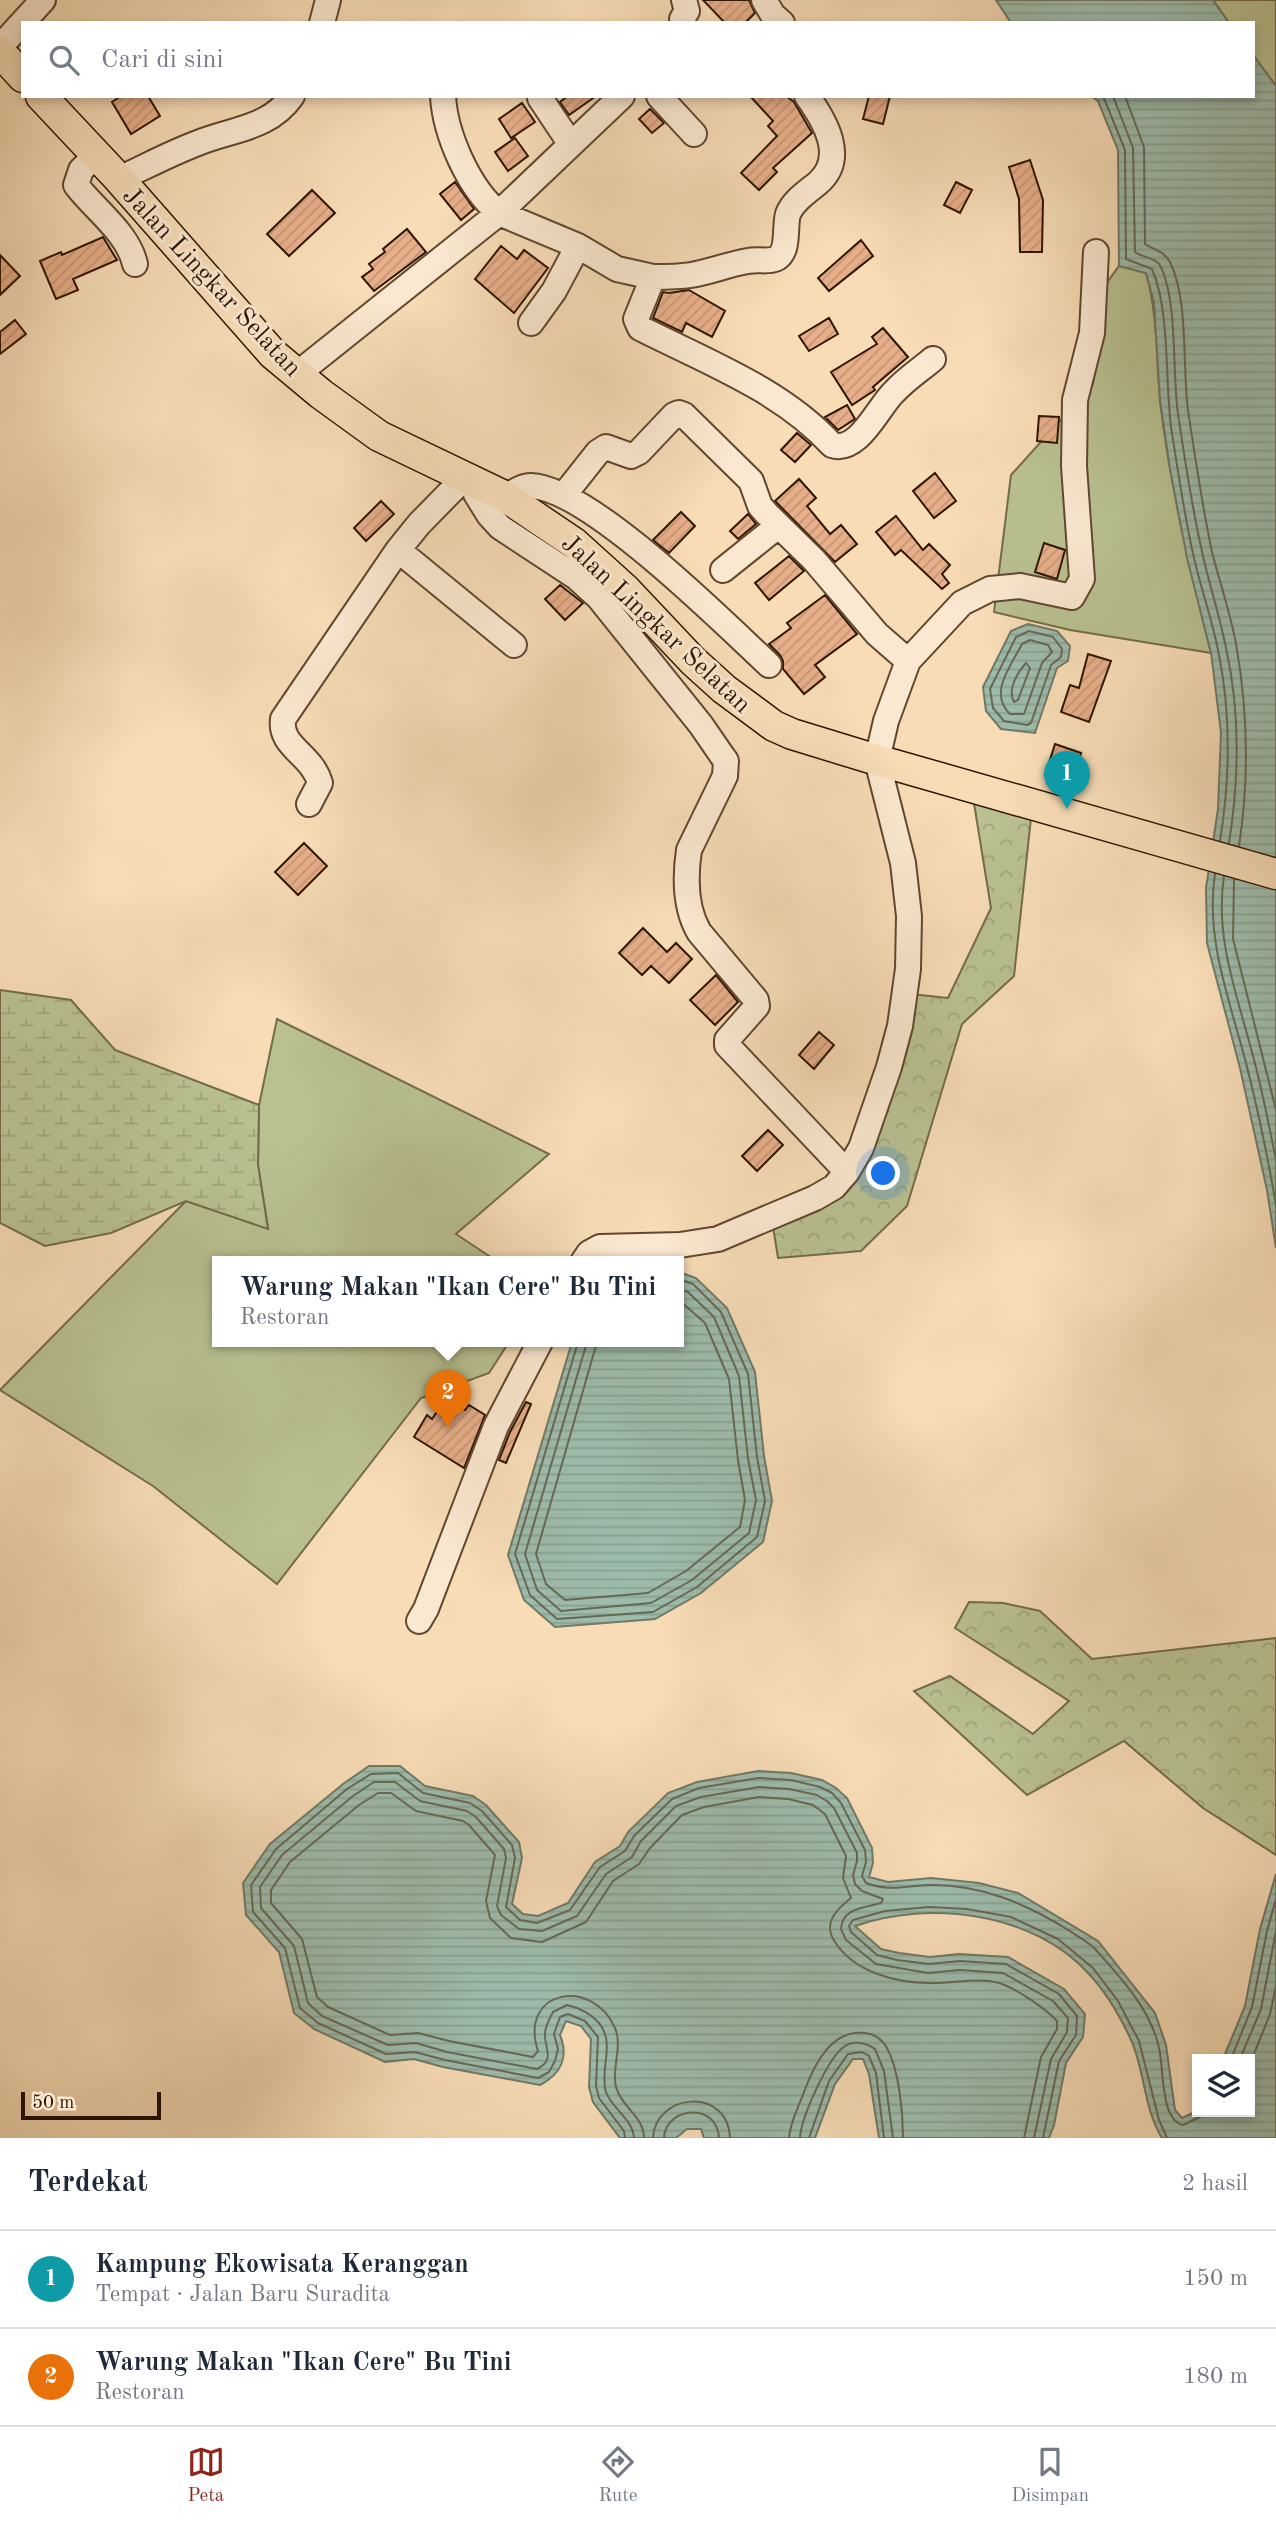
<!DOCTYPE html>
<html lang="id">
<meta charset="utf-8">
<style>
:root{--surface:#fff;--page:#f6f6f7;--text:#1f2937;--muted:#747a83;--line:#e0e1e3;--accent:#8f2418}
body{margin:0;font-family:"Old Standard TT",serif;background:var(--page);color:var(--text)}
.controls{position:absolute;right:21px;bottom:21px;display:grid;overflow:hidden;border-radius:0px;box-shadow:0 4px 10px #0003}
.controls button{width:63px;height:63px;display:grid;place-items:center;padding:0;border:0;border-bottom:2px solid var(--line);background:var(--surface);color:var(--text);font:35px sans-serif}
.scale{position:absolute;left:21px;bottom:18px;width:140px;box-sizing:border-box;padding-left:7px;border:4px solid #2e1500;border-top:0;font-size:19px;line-height:24px;white-space:nowrap;color:#2e1500;-webkit-text-stroke:5px #fae8d0;paint-order:stroke}
.you{position:absolute;left:884px;top:1174px;width:24px;height:24px;margin:-18px;border:5px solid #fff;border-radius:50%;background:#1a73e8;box-shadow:0 0 0 10px #1a73e833}
.badge{display:grid;place-items:center;width:46px;height:46px;border-radius:50%;background:var(--accent);color:#fff;font-size:23px;font-weight:700}
.pin{position:absolute;translate:-50% -58px;filter:drop-shadow(0 2px 4px #0008)}
.pin::after{content:'';position:absolute;top:37px;width:24px;height:21px;background:inherit;clip-path:polygon(0 0,100% 0,50% 100%)}
.popup{position:absolute;left:212px;top:1256px;width:472px;height:91px;box-sizing:border-box;display:grid;place-content:center;border-radius:0px;background:var(--surface);filter:drop-shadow(0 2px 5px #0005);font-size:23px;white-space:nowrap;color:var(--muted)}
.popup b{font-size:26px;color:var(--text)}
.popup::after{content:'';position:absolute;left:50%;top:100%;margin-left:-14px;border:14px solid transparent;border-top-color:var(--surface)}
.list{margin:0;padding:0;list-style:none}
h2{display:flex;justify-content:space-between;align-items:center;height:91px;margin:0;padding:0 28px;font-size:30px}
h2 small{font-size:23px;font-weight:400;color:var(--muted)}
.list li{display:grid;grid-template-columns:46px 1fr auto;gap:21px;align-items:center;box-sizing:border-box;height:98px;padding:0 28px;border-top:2px solid var(--line)}
.list b{display:block;font-size:26px;white-space:nowrap}
.list p{margin:0;font-size:23px;white-space:nowrap;color:var(--muted)}
.list em{font-size:23px;font-style:normal;color:var(--muted)}
.icon{flex:none;width:38px;height:38px;fill:none;stroke:currentColor;stroke-width:2;stroke-linecap:round;stroke-linejoin:round}
.map{position:relative;flex:none;width:1276px;height:2138px;overflow:hidden}
.search{position:absolute;background:var(--surface);box-shadow:0 4px 10px #0003;left:21px;right:21px;top:21px;height:77px;display:flex;align-items:center;gap:18px;box-sizing:border-box;padding:0 24px;border-radius:0px;color:var(--muted);font-size:26px}
.sheet{height:287px;background:var(--surface)}
nav{display:flex;justify-content:space-around;align-items:center;box-sizing:border-box;height:98px;border-top:2px solid var(--line);background:var(--surface);font-size:19px;color:var(--muted)}
nav a{display:grid;justify-items:center;gap:4px}
nav .on{color:var(--accent)}
.map>svg:first-child{display:block}
.green{fill:#b9c191;stroke:#746b48;stroke-width:2}
.forest{fill:url(#forest-crowns);stroke:#746b48;stroke-width:2}
.wetland{fill:url(#wetland-marsh);stroke:#746b48;stroke-width:2}
.water{fill:url(#water-rules);stroke:#717967;stroke-width:2}
.lines{fill:none;stroke-linecap:round;stroke-linejoin:round}
.shore{stroke:#666856;stroke-width:2}
.building{fill:url(#building-hatch);stroke:#2e1500;stroke-width:2}
.minor-casing{stroke:#60472e;stroke-width:28}
.major-casing{stroke:#2e1500;stroke-width:33}
.minor{stroke:#fae8d0;stroke-width:24}
.major{stroke:#f7dcb6;stroke-width:30}
.labels{text-anchor:middle;stroke-width:6;stroke-linejoin:round;paint-order:stroke}
.street-label{font-size:26px;fill:#2e1500;stroke:#fae8d0}
</style>
<div class="map">
<svg width="1276" height="2138" viewBox="0 0 1276 2138">
<defs>
<pattern id="forest-crowns" width="20" height="18" patternUnits="userSpaceOnUse" patternTransform="scale(1.75)"><rect width="20" height="18" fill="#b9c191"/><path d="M2 6a3 3 0 1 1 6 0M12 15a3 3 0 1 1 6 0" fill="none" stroke="#9fa57b"/></pattern>
<pattern id="wetland-marsh" width="20" height="14" patternUnits="userSpaceOnUse" patternTransform="scale(1.75)"><rect width="20" height="14" fill="#b9c191"/><path d="M1 5h8M5 5V1M11 12h8M15 12V8" fill="none" stroke="#9fa57b"/></pattern>
<pattern id="water-rules" width="6" height="5" patternUnits="userSpaceOnUse" patternTransform="scale(1.75)"><rect width="6" height="5" fill="#9dbcac"/><path d="M0 2.5h6" fill="none" stroke="#88a192"/></pattern>
<pattern id="building-hatch" width="6" height="6" patternUnits="userSpaceOnUse" patternTransform="scale(1.75)"><rect width="6" height="6" fill="#e6ae89"/><path d="M-1 1l2-2M0 6l6-6M5 7l2-2" fill="none" stroke="#c69574"/></pattern>
</defs>
<rect width="100%" height="100%" fill="#f7dcb6"/>
<filter id="stains"><feTurbulence type="fractalNoise" baseFrequency=".00286" numOctaves="4"/><feColorMatrix values="0 0 0 0 .2 0 0 0 0 .09 0 0 0 0 .02 0 0 0 .5 -.17"/></filter>
<radialGradient id="worn" r=".72"><stop offset=".6" stop-color="#630" stop-opacity="0"/><stop offset="1" stop-color="#630" stop-opacity=".3"/></radialGradient>
<!-- green -->
<path class="green" d="M1213,0H1276V86L1253,55V23H1229Z
M1119,266L1146,273C1158,315 1156,358 1160,401C1170,486 1190,570 1211,653L1070,630L994,612L1011,475L1093,384L1106,284Z
M277,1019L549,1154L456,1234L498,1262H217V1342H509L489,1373L421,1398L277,1584L153,1486L0,1390L186,1201L268,1228L258,1165L259,1105Z"/>
<!-- forest -->
<path class="forest" d="M1034,790L1014,976L962,1024L907,1206L861,1251L778,1258L770,1208L852,1184L902,993L948,998L991,908L972,791Z
M969,1602L1003,1603L1040,1611L1092,1659L1276,1638V1855L1203,1808L1124,1741L1027,1795L914,1691L950,1676L1033,1734L1069,1701L955,1628Z"/>
<!-- wetland -->
<path class="wetland" d="M0,990L71,1000L115,1050L259,1105L258,1165L268,1229L186,1201L111,1233L45,1246L0,1223Z"/>
<!-- water -->
<path class="water" d="M996,0H1213L1229,23H1011Z
M1253,55L1276,86V1248L1267,1190L1240,1068L1207,943L1206,888L1218,809L1221,733L1211,653L1187,558L1170,469L1160,400L1154,302L1146,273L1119,266L1118,150L1098,101L1091,96H1253Z
M1028,624L1057,631L1070,646L1068,661L1057,668L1035,733L1001,729L986,711L983,687L1011,631Z
M679,1272L696,1278L727,1308L755,1372L764,1456L772,1501L763,1542L701,1593L655,1619L555,1627L524,1600L508,1555L572,1342H679Z
M369,1766H400L425,1786L473,1796L486,1805L519,1842L522,1858L512,1904L523,1914L538,1916L568,1903L595,1862L620,1846L628,1832L668,1793L697,1782L758,1771L791,1773L822,1780L836,1788L847,1798L872,1848L873,1863L869,1877L888,1882L931,1878L979,1883L1018,1893L1098,1941L1155,2013L1166,2045L1175,2110L1182,2118L1197,2111L1250,2112V2059H1223L1245,2006L1260,1929L1276,1874V2138H1162C1144,2109 1145,2073 1132,2042C1121,2018 1107,1993 1089,1974C1033,1912 930,1900 855,1926L881,1949L899,1953L930,1957L959,1954L1008,1957L1064,1989L1085,2014L1083,2037L1066,2063L1054,2125L1049,2138H879L869,2074L863,2059H853L835,2084L815,2138H704L701,2129H687L676,2138H620L593,2102L589,2087L591,2039L581,2026L566,2021L560,2035C569,2057 561,2074 540,2085L443,2067L414,2059L385,2062L314,2029L294,2013L279,1952L246,1915L243,1883L270,1844L343,1784Z"/>
<g class="lines">
<!-- shore -->
<path class="shore" d="M1103,96L1125,150L1126,259L1152,269C1170,310 1165,380 1171,427C1178,470 1184,515 1194,558C1201,589 1212,619 1218,650C1231,712 1230,779 1220,841
M1113,96L1133,148L1135,252C1143,258 1156,257 1161,267C1178,304 1172,373 1178,414C1185,461 1192,509 1203,556C1210,587 1220,617 1226,648C1240,711 1239,780 1229,843
M1125,96L1144,147L1145,244C1154,250 1164,251 1170,262C1189,301 1182,366 1188,410C1195,457 1202,505 1212,552C1220,584 1232,617 1237,650C1248,715 1249,781 1239,846
M1029,631L1053,637L1062,649L1061,657L1051,665L1031,723L1027,725L1004,721L993,708L990,689L1016,637Z
M1030,640L1048,645L1052,652L1042,663L1024,714H1010C988,693 1011,666 1022,644Z
M1026,663L1030,668L1018,700L1014,702C1007,690 1017,673 1026,663Z
M1215,874C1205,939 1230,1001 1246,1063C1258,1110 1268,1158 1276,1205
M1224,876C1214,939 1239,1000 1254,1060C1263,1093 1269,1126 1276,1160
M1234,879L1233,939L1276,1110
M578,1342L515,1554L530,1595L557,1619L653,1612L697,1587L757,1537L765,1501L757,1457L748,1374L721,1312L693,1284L679,1279
M587,1342L525,1554L537,1590L561,1611L651,1603L692,1580L749,1533L756,1500L748,1459L739,1376L714,1317L688,1292L679,1289
M597,1342L536,1554L546,1584L565,1600L648,1593L686,1571L740,1527L745,1500L738,1460L729,1379L705,1323L679,1300
M1231,2059L1252,2007L1267,1931L1276,1899
M1240,2059L1261,2009L1276,1931
M1250,2064L1270,2014L1276,1986
M625,2138L624,2131L599,2098L596,2086L598,2037L585,2021L568,2014L560,2017L554,2034L558,2049L555,2061L549,2072L538,2078L445,2060L415,2052L386,2054L318,2023L300,2008L285,1948L253,1912L251,1885L276,1849L347,1789L371,1774L398,1773L423,1793L470,1803L482,1811L512,1845L515,1858L506,1907L520,1920L537,1923L570,1910L600,1867L625,1851L634,1836L672,1799L699,1788L758,1778L791,1780L820,1787L832,1793L841,1803L865,1850L866,1862L862,1876L866,1883C892,1892 904,1886 929,1885C981,1884 1027,1904 1070,1931C1078,1937 1089,1942 1096,1950C1121,1978 1151,2010 1159,2048C1164,2068 1160,2120 1183,2125L1200,2117L1204,2112
M634,2138C633,2119 612,2109 606,2092C599,2069 616,2044 599,2023C590,2013 580,2008 567,2005L553,2012C550,2018 545,2026 545,2034C544,2047 556,2060 537,2069L447,2052L416,2043L388,2045L322,2016L308,2003L294,1946L261,1908L260,1887L282,1855L353,1796L374,1782H395L420,1801L467,1811L476,1817L504,1849L506,1858L497,1906L501,1915L519,1929L542,1931L577,1916L606,1874L632,1857L641,1841L676,1806L701,1797L759,1787L789,1789L817,1795L827,1801L834,1808L857,1853V1861L853,1875L855,1884L862,1891L883,1899L881,1903C864,1908 842,1908 841,1929L846,1940L876,1964L928,1973L960,1970L1003,1973L1053,2001L1068,2018L1067,2032L1051,2059L1034,2138
M644,2138C644,2116 621,2107 616,2087C611,2069 623,2047 615,2028C593,1977 518,1989 538,2051L533,2057L449,2041L418,2033L390,2035L328,2007L317,1997L302,1939L271,1903V1890L290,1862L359,1805L378,1793H391L416,1811L463,1821L469,1825L495,1855L486,1901L490,1918L511,1938L542,1942L586,1922L613,1881L639,1864L650,1848L682,1815L704,1807L759,1797L788,1799L813,1805L825,1814L846,1856L843,1878L851,1898C837,1909 822,1923 835,1942C854,1972 896,1983 930,1983C952,1984 977,1977 999,1983C1016,1988 1046,2009 1057,2021V2029L1041,2057L1024,2138
M653,2138C655,2093 728,2086 730,2138
M664,2138C665,2107 717,2101 719,2138
M789,2138C790,2122 799,2106 804,2092C814,2065 831,2029 865,2033C874,2034 882,2039 887,2048C899,2070 903,2112 903,2138
M800,2138C801,2118 828,2057 845,2046C854,2040 867,2043 875,2049L884,2071L893,2138
M809,2138L829,2081L848,2054L862,2052L869,2056L876,2073L884,2138
M1043,2138L1059,2061L1076,2035L1077,2016L1059,1994L1006,1964L960,1961L929,1964L897,1960L877,1955L851,1932L849,1926L853,1920L885,1911L929,1907L967,1909L1011,1917L1058,1939L1093,1968L1118,2001L1139,2041L1159,2120L1167,2138"/>
</g>
<!-- building -->
<path class="building" d="M703,0H749L755,13L745,23H725Z
M121,96H148L160,116L131,134L112,102Z
M568,96H596L569,115L560,102Z
M750,96H786L794,102L812,133L773,168L777,172L759,190L741,173L777,136L768,126L773,121Z
M869,96H890L883,124L863,119Z
M522,103L535,122L511,138L499,119Z
M650,109L664,123L652,133L639,119Z
M515,138L528,156L508,171L495,152Z
M1030,160L1043,200L1042,252H1020L1019,199L1009,167Z
M455,182L474,209L461,220L440,194Z
M956,182L972,190L960,213L944,205Z
M312,190L335,213L289,256L267,234Z
M407,229L426,252L374,291L362,277L373,269L369,264L385,252L383,249Z
M103,237L117,260L73,279L78,290L56,299L40,261L61,252L62,255Z
M861,240L873,256L829,291L818,278Z
M501,246L517,259L524,250L548,268L514,313L475,279Z
M0,255L20,276L0,295Z
M689,290L725,311L712,337L686,323L682,332L653,318L663,292L669,293Z
M829,318L838,334L809,351L799,336Z
M15,320L26,334L0,354V332Z
M883,328L908,357L873,387L875,390L852,405L831,372L877,344L872,337Z
M847,405L855,419L838,430L825,417Z
M1039,416L1059,417L1057,443L1037,441Z
M797,433L811,445L795,462L781,450Z
M935,473L956,501L934,518L913,491Z
M799,479L816,498L807,506L830,534L841,525L857,544L835,562L775,501Z
M381,501L394,514L366,541L354,528Z
M681,512L695,526L669,553L653,540Z
M748,514L756,524L738,539L730,531Z
M896,516L923,550L929,544L950,565L942,574L949,583L942,589L901,550L895,555L876,532Z
M1044,543L1065,550L1057,579L1035,572Z
M789,556L804,571L769,600L755,583Z
M560,585L583,603L565,620L545,599Z
M825,595L857,634L815,665L825,677L804,694L783,669V661L780,655L769,644L791,628L787,623Z
M1088,654L1111,661L1089,722L1061,712L1070,685L1079,688Z
M1055,744L1081,753L1072,783L1045,775Z
M304,843L327,866L298,895L275,872Z
M643,928L667,952L676,943L692,959L669,983L651,966L642,975L619,953Z
M716,975L738,1002L715,1025L690,1000Z
M819,1032L834,1045L814,1069L799,1055Z
M768,1130L783,1145L757,1171L742,1156Z
M446,1398L465,1410L469,1405L485,1415L464,1468L414,1437L427,1415L432,1419Z
M526,1402L531,1404L506,1463L499,1460L510,1432Z"/>
<g class="lines">
<defs>
<path id="minor" d="M764,0L773,15L782,23
M322,23L328,0
M682,23V19L687,11L684,0
M0,47L43,0
M443,96C445,134 469,189 499,213L578,246L617,269L653,277L636,319L640,328C705,361 782,390 832,445C859,454 879,405 895,391C906,379 920,370 933,359
M659,96L694,134
M540,98L570,143
M96,155L81,170L76,185C95,210 128,233 135,264
M119,179C145,167 171,153 198,143C232,129 269,129 292,96
M653,277C665,277 678,277 691,275C710,272 729,264 748,261C757,259 768,262 775,259C790,253 784,227 788,214C793,201 807,192 818,183C847,158 825,121 807,96
M531,323L554,291L578,246
M296,375L499,213L622,96
M474,481L476,494L489,515L500,527L576,577L599,598L701,725L723,757L726,761L725,776L689,850C685,877 685,908 699,932L756,1000L757,1006L727,1040V1045L847,1172
M564,495L598,452L606,447L631,456L639,452L674,415L679,413L684,415L745,475L751,481L760,506L767,514L814,560L877,634L908,661
M506,497C514,492 522,486 531,486C589,488 723,622 769,665
M398,550L514,645
M723,570L778,526
M309,804L320,783C312,754 279,747 283,719L398,550L419,524L465,477
M583,1262L589,1253L600,1247L680,1245L718,1239L815,1198L834,1187L847,1172L861,1148L889,1067L900,1026L908,969L909,916L903,863L877,760L886,721L908,661L962,603L990,589L1020,586L1072,597L1082,579L1074,466L1075,400L1092,333L1096,252
M419,1621L426,1609L496,1426L540,1342"/>
<path id="major" d="M0,52L23,77
M41,96L119,179L273,354L321,394L379,436L506,497L574,543L626,590L693,661L724,689L774,726L792,734L877,760L1276,874"/>
</defs>
<!-- minor casing -->
<use href="#minor" class="minor-casing"/>
<!-- major casing -->
<use href="#major" class="major-casing"/>
<!-- minor -->
<use href="#minor" class="minor"/>
<!-- major -->
<use href="#major" class="major"/>
</g>
<g class="labels">
<!-- street labels -->
<g class="street-label">
<text transform="translate(213 281) rotate(47)" y="9">Jalan Lingkar Selatan</text>
<text transform="translate(657 623) rotate(43)" y="9">Jalan Lingkar Selatan</text>
</g>
</g>
<rect width="100%" height="100%" filter="url(#stains)"/>
<rect width="100%" height="100%" fill="url(#worn)"/>
</svg>
<div class="controls">
<button><svg class="icon" aria-label="layers" viewBox="0 0 24 24"><path d="M12 4l9 5-9 5-9-5zM3 14l9 5 9-5"/></svg></button>
</div>
<div class="scale">50 m</div>
<div class="you"></div>
<div class="pin badge" style="left:1067px;top:809px;background:#0f9aa8">1</div>
<div class="pin badge" style="left:448px;top:1428px;background:#e8710a">2</div>
<div class="popup"><b>Warung Makan &quot;Ikan Cere&quot; Bu Tini</b>Restoran</div>
<div class="search"><svg class="icon" aria-label="search" viewBox="0 0 24 24"><circle cx="10" cy="10" r="6"/><path d="M15 15l6 6"/></svg>Cari di sini</div>
</div>
<section class="sheet">
<h2>Terdekat<small>2 hasil</small></h2>
<ul class="list">
<li><span class="badge" style="background:#0f9aa8">1</span><div><b>Kampung Ekowisata Keranggan</b><p>Tempat · Jalan Baru Suradita</p></div><em>150 m</em></li>
<li><span class="badge" style="background:#e8710a">2</span><div><b>Warung Makan &quot;Ikan Cere&quot; Bu Tini</b><p>Restoran</p></div><em>180 m</em></li>
</ul>
</section>
<nav>
<a class="on"><svg class="icon" aria-label="map" viewBox="0 0 24 24"><path d="M3 6l6-2 6 2 6-2v14l-6 2-6-2-6 2zM9 4v14M15 6v14"/></svg>Peta</a>
<a><svg class="icon" aria-label="directions" viewBox="0 0 24 24"><path d="M12 3l9 9-9 9-9-9zM9 14v-3h6M13 9l2 2-2 2"/></svg>Rute</a>
<a><svg class="icon" aria-label="saved" viewBox="0 0 24 24"><path d="M7 4h10v16l-5-4-5 4z"/></svg>Disimpan</a>
</nav>
